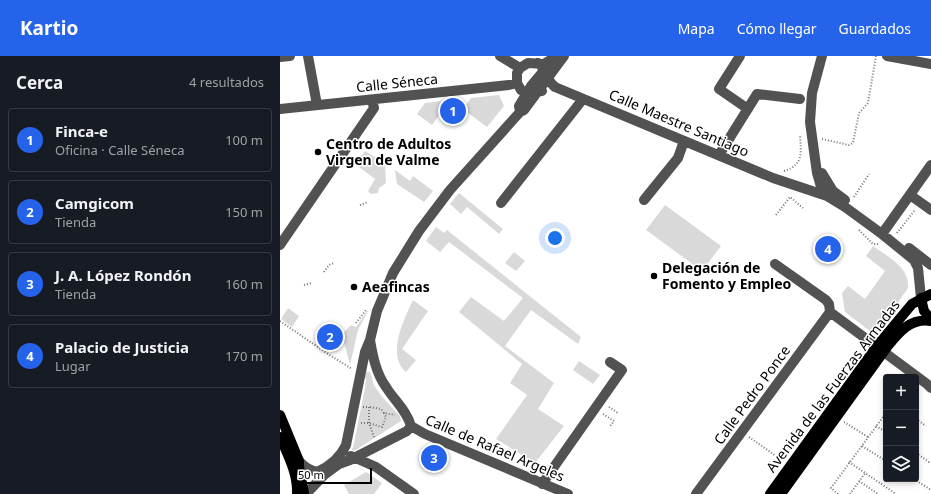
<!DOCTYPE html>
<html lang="es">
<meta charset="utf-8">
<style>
:root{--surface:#171b24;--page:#20242c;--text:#f1f3f6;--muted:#9ea1a6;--line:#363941;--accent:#2563eb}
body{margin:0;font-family:"Noto Sans",sans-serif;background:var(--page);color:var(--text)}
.controls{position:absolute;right:12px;bottom:12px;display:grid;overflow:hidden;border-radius:4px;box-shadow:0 2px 6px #0003}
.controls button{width:36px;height:36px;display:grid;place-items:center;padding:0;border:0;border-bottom:1px solid var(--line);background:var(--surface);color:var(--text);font:20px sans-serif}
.scale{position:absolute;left:12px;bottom:10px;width:80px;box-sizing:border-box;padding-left:4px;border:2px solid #000;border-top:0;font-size:11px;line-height:14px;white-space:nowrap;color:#000;-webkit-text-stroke:3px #fff;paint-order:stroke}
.you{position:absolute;left:275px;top:182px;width:14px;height:14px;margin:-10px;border:3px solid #fff;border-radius:50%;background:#1a73e8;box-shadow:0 0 0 6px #1a73e833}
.badge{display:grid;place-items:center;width:26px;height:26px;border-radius:50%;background:var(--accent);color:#fff;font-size:13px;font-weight:700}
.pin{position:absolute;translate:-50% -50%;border:2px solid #fff;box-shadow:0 1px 4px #0006}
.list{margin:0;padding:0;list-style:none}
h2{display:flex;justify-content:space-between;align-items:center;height:52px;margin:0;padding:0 16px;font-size:17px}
h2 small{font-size:13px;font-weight:400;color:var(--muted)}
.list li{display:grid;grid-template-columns:26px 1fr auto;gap:12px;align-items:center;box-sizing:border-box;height:64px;margin:0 8px 8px;padding:0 8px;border:1px solid var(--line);border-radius:4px}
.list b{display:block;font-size:15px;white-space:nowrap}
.list p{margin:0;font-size:13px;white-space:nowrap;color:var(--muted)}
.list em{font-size:13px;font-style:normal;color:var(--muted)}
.icon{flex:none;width:22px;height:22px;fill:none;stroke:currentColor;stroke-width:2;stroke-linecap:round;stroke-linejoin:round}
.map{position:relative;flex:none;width:651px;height:438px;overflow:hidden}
header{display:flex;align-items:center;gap:24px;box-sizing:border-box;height:56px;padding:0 20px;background:var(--accent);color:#fff}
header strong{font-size:19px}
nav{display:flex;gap:22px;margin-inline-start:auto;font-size:14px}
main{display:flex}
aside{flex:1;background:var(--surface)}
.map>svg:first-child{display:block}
.green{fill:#d9d9d9}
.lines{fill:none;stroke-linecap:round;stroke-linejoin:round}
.path{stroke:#747474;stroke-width:2;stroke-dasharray:1 2;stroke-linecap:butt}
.minor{stroke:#525252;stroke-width:10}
.major{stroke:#000;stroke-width:10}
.poi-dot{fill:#000;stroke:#fff;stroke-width:1.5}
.labels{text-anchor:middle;stroke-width:3;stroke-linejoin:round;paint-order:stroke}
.street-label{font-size:14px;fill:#000;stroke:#fff}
.poi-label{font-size:14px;font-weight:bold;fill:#000;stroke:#fff;text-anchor:start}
</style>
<header>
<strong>Kartio</strong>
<nav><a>Mapa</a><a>Cómo llegar</a><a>Guardados</a></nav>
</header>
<main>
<aside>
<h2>Cerca<small>4 resultados</small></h2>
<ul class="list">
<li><span class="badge">1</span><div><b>Finca-e</b><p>Oficina · Calle Séneca</p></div><em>100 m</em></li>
<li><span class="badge">2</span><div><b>Camgicom</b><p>Tienda</p></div><em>150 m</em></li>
<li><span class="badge">3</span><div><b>J. A. López Rondón</b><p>Tienda</p></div><em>160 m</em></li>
<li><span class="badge">4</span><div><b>Palacio de Justicia</b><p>Lugar</p></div><em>170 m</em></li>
</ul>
</aside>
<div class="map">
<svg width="651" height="438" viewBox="0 0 651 438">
<rect width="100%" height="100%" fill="#fff"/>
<!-- green -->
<path class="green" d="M219,39L224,50L207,71L183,53L191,42Z
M170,44L152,69L137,58L145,47Z
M85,95L105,107L106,127L99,132L98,137L91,138L88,135L95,123L75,108Z
M115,114L130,125L133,120L153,135L144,146L117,128Z
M179,137L223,173L219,178L187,151L181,158L170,148Z
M385,149L441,190L422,215L366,174Z
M156,171L164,177L167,174L301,281L298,288L251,254L225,290L274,327L258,353L284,370L255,407L216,383L247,339L230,327L242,308L179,256L191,241L224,265L243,242L169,186L160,196L146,185Z
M593,190C608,201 630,211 628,232L595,279L565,256L562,237L568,230L585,243L605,215L586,200Z
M234,196L245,205L236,215L225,207Z
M133,244L148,255L122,293L136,304L126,316C106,299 124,263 133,244Z
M8,252L19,260L12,271L1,263Z
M87,255H88L78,274L70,309L62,278L71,269L76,271Z
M299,305L320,319L313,328L293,314Z
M86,316H90C92,320 92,325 94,329C101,341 111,350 120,360L121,365L74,395L71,392H73L85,332L86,323L84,322Z
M86,416L102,427L94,438H69L64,429Z"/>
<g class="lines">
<!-- path -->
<path class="path" d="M542,83L569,89L573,87L579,57L588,47L596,0
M504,115C524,109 521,96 520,79
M574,141L589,118
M80,149L88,146
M496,159L510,141L523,152
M579,174L593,188H598
M617,177L635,154
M44,216L49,209L54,207
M24,229L32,227
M0,265L48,298L72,313
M76,267L86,254
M53,277L58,281
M83,351H89V367L94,381
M90,351L101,353L104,357L115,359
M329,351L338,357
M323,358L334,365L330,370
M636,363L646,370
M564,366L588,381
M81,367H89L102,371L106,361L104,357
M596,370L606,376
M469,381L503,405
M582,390L606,405
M636,397L649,406L651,405
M569,406L616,438
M634,423L651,434
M579,425L598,438
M558,438L551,432L606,357
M570,438L586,416"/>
<!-- minor -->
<path class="minor" d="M28,0L37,49
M220,0L240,12
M460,0L439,33L468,53
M542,0L532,37L530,66L537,117L541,131L547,140L565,151L602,178L634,204L638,212L641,242
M607,0L651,8
M0,1L10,0
M258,7C267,13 265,23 275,31L493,122L547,140
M262,35L247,37L241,34L237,27V17L240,12L248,7L264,8L275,1
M0,53L229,29L237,27
M240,56L239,50L251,30L267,11
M439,99L477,38L520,43
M542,117L553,135L565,144
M630,139L651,154
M364,144L398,102L404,85
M221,147L303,43
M602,178L651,109
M0,189L94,52L92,44
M629,192L651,209
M495,208L546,244L549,248L550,256
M550,256L647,328L651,332
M90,284C93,301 96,317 106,331C114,344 127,355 131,370
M131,370L145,378L288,438
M71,400L96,411L134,438
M19,405C24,411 29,414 37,416C50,410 60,402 66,389L85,296L90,284L97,255L113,217L139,175L170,134L240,56L244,54L284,0
M262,428L342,314L330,306
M26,438L44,419L59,408L70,404L127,375L131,370
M416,438L550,256"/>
<!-- major -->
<path class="major" d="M641,242L644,255L651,263
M0,359L19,405C18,415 23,427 24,438
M0,381C8,399 18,418 17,438
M490,438L597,290L632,248L651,238
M501,438L607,291C619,276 630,262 651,265"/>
</g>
<!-- markers -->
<g class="poi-dot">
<circle cx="38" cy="96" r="4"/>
<circle cx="374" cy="220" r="4"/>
<circle cx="74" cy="231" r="4"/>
</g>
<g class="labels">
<!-- street labels -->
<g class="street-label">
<text transform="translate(117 27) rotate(-6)" y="5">Calle Séneca</text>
<text transform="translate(399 67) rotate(23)" y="5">Calle Maestre Santiago</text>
<text transform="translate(553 330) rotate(-53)" y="5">Avenida de las Fuerzas Armadas</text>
<text transform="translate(472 339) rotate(-54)" y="5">Calle Pedro Ponce</text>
<text transform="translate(215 392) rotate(23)" y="5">Calle de Rafael Argeles</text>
</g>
<!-- poi labels -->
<g class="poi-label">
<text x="46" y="93">Centro de Adultos<tspan x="46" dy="16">Virgen de Valme</tspan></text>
<text x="382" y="217">Delegación de<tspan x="382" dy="16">Fomento y Empleo</tspan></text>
<text x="82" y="236">Aeafincas</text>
</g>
</g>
</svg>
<div class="controls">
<button>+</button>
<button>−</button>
<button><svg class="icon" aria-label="layers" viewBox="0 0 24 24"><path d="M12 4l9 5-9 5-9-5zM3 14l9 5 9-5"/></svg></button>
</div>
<div class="scale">50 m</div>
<div class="you"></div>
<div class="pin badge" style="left:173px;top:55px">1</div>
<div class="pin badge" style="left:50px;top:281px">2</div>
<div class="pin badge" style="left:154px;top:402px">3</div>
<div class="pin badge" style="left:548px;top:193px">4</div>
</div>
</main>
